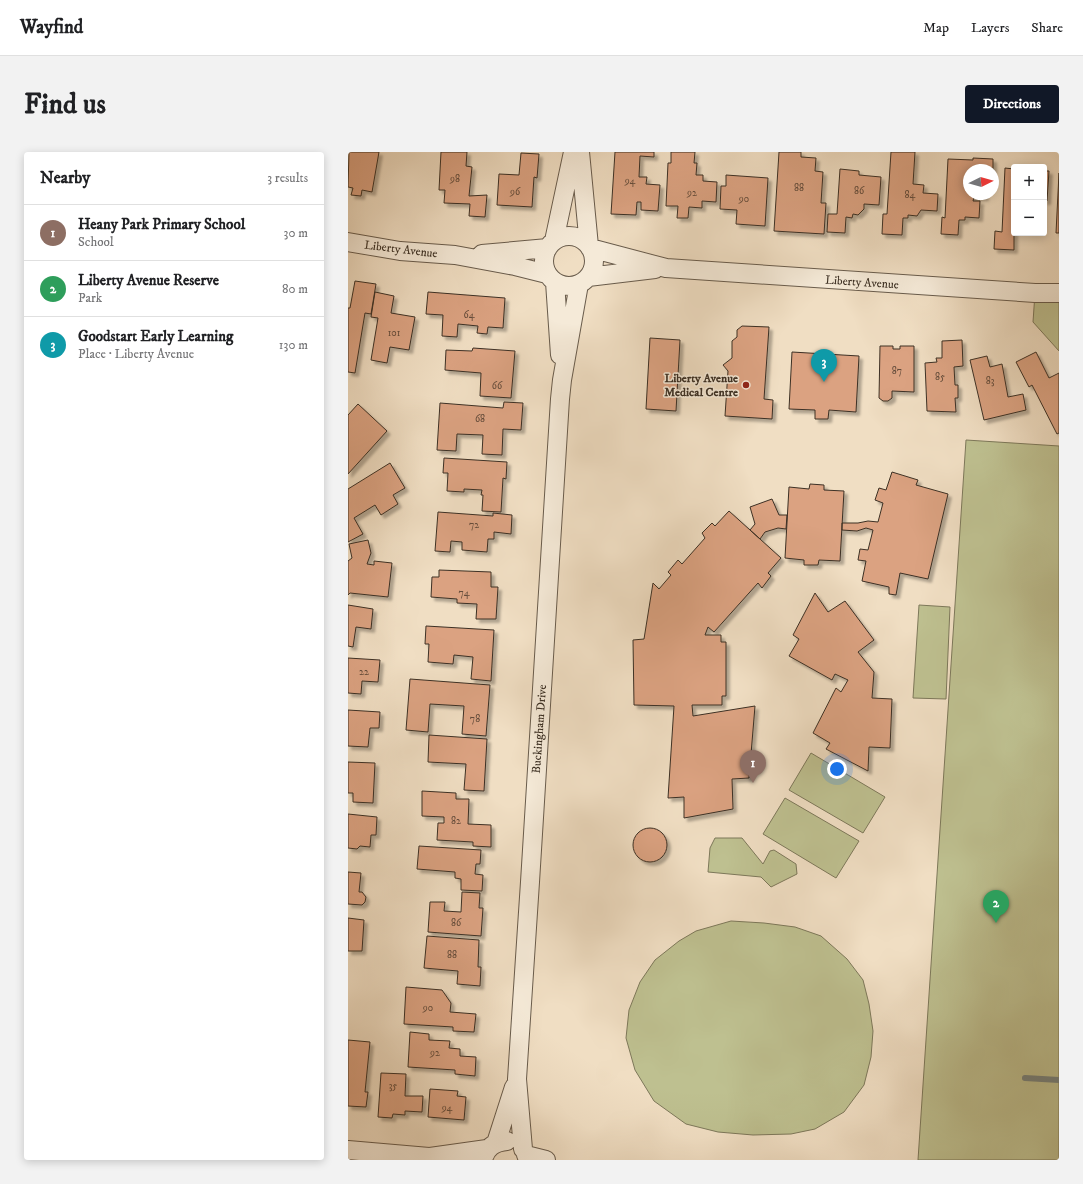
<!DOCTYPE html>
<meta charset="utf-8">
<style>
:root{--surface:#fff;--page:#f2f2f2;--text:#202124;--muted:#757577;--line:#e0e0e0;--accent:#111827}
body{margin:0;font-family:"IM FELL DW Pica",serif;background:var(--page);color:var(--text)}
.controls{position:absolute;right:12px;top:12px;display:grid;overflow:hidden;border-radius:4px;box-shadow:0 2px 10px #0003}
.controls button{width:36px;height:36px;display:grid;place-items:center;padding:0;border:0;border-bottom:1px solid var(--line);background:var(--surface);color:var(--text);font:20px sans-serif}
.compass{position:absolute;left:615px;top:12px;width:36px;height:36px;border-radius:50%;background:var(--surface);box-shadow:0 2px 10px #0003;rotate:85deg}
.you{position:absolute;left:489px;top:617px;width:14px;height:14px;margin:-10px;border:3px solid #fff;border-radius:50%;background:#1a73e8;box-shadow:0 0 0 6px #1a73e833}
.badge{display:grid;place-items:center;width:26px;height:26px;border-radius:50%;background:var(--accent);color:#fff;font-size:13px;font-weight:700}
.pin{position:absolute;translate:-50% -33px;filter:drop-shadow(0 1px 2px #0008)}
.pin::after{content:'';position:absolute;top:21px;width:14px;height:12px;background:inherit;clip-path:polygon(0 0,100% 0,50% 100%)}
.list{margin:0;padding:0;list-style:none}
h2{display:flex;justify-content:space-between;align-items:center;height:52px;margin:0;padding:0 16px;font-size:17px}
h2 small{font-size:13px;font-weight:400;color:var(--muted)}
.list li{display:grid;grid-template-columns:26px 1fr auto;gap:12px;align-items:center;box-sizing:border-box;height:56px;padding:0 16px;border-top:1px solid var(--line)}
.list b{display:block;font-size:15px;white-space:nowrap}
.list p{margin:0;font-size:13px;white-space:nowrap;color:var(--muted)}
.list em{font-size:13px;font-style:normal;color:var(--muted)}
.map{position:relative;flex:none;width:711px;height:1008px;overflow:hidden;border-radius:4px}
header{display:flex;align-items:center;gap:24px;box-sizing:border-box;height:56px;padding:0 20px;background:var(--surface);border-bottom:1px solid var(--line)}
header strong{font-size:19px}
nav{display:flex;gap:22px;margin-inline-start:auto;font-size:14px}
.intro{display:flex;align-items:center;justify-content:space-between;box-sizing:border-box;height:96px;padding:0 24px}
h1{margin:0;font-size:28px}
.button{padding:10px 18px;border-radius:4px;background:var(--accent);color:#fff;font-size:14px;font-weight:700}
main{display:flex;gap:24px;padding:0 24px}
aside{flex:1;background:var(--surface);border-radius:4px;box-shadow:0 2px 10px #0003}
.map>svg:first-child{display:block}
.green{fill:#bec090;stroke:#7d785a}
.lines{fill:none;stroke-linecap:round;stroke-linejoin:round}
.stream{stroke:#76837f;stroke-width:6}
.building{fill:#dba281;stroke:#3c3024;filter:url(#shadow)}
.street-casing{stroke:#695c4c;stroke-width:20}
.street{stroke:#f5ead8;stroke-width:18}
.poi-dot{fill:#8f2418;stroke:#f5ead8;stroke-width:1.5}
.labels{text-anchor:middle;stroke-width:3;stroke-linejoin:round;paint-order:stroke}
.number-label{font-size:10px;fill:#644c3b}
.street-label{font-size:12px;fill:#3c3024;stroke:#f5ead8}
.poi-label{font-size:12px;font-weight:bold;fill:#3c3024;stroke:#f5ead8;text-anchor:end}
</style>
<header>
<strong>Wayfind</strong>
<nav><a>Map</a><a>Layers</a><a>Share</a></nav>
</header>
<div class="intro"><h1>Find us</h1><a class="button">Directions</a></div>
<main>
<aside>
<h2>Nearby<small>3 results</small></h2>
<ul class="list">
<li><span class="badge" style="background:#8d6e63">1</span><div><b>Heany Park Primary School</b><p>School</p></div><em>30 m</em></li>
<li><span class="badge" style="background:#2e9e5b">2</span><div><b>Liberty Avenue Reserve</b><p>Park</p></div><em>80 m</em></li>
<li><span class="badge" style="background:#0f9aa8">3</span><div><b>Goodstart Early Learning</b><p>Place · Liberty Avenue</p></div><em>130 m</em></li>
</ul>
</aside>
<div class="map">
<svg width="711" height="1008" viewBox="0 0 711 1008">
<defs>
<filter id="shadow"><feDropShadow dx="3.5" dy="3.5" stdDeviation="1" flood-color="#0004"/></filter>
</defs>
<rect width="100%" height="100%" fill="#f0dec3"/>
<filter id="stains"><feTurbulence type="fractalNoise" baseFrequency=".005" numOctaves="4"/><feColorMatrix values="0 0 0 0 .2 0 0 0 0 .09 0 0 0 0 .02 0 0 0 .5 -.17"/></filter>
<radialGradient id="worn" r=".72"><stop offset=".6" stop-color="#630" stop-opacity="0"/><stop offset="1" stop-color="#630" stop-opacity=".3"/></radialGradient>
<!-- green -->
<path class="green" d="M687,141H711V199L685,170Z
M618,288L711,294V1008H570Z
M571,453L602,455L598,547L565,546Z
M463,601L537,645L515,681L441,638Z
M437,646L511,689L488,726L415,682Z
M367,686H394L415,712L422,699L426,698L448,712L449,722L423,735L413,725L360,720L362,696Z
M383,769L416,771L447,775L473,784L499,807L515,828L521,852L525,879L523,905L516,933L496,960L467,977L443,982L405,983L370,980L338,972L306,949L287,918L278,886L281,858L292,830L307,808L331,789L348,779Z"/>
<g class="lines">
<!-- stream -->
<path class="stream" d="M677,926L711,928"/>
</g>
<!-- building -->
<path class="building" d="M1,0H31L24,40L14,38L13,44L3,43L5,36L0,35Z
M93,0H119L118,14L124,15L121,44L139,43L137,65L121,64L122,52L96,51L97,38H91Z
M267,0H306V5L292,4L291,25H299L298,32L312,33L310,59L293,58V50H289L288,63L263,62Z
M323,0H347L346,11H349L348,23H355V29L369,30L368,50L354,49V56L341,55L340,66H329L330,54H318L320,11H323Z
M431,0H453V5L468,6L467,19L475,20L473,51H478L476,82L426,79Z
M543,0H567L565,32L576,33L575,41L590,42L589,59L573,58L569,64L560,63V66H555L554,83L534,82L535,62H539Z
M173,1L191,2L189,26L186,25L184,55L149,53L151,22L171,23Z
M625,6L645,7V18H621V42H637V45H626L625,49H632L631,66L617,65V68H611L610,83L593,82L594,65L597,66L600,7L625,8Z
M657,16L666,17V98L646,97L647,79L654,80Z
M492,17L511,19V23L533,25L531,53L516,52V57L510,63L505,62L504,66L498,65L497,81L479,80L480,62H489Z
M696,19H701L699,49H696Z
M711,21V81H708Z
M378,23L420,26L417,74L388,72L389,58L372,57L373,34H378Z
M7,129L28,132L23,162L17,161L7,221L0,220V156H2Z
M27,140L46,144L43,161L67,165L61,198L42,195L39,211L23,208L30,166L23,165Z
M80,140L157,146L155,176L140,175L139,182L129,181L130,174L110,172L109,185L94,184L95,163L78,162Z
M394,174L421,175L416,247L425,248L424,267L377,264L380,219L375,213L384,206V189L389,185V178Z
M302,186L332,188L328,259L298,257Z
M614,188L615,214L606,215L607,233H610V246H607L608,260L579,259L577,211L589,210L588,206H594V189Z
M532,194H545V197H552V194H566V240L544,239V246L540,249H535L531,246Z
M125,196L167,199L163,246L132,244L133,221L97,218L98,198L124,199Z
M444,200L511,204L508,260L481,258L480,267H467V258L441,257Z
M688,200L701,226L711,221V281L709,282L684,233L681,235L668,210Z
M639,204L642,215L654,212L660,245L675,242L678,258L636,268L622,208Z
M156,250L175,251L173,278L155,277L154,303L134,302L135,283L109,282L108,299L89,298L92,251L155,256Z
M10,252L39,279L0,322V263Z
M96,306L159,310L158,327L155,326L153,360L134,359L135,343H133L134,338L116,337V340L99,339L100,321H95Z
M42,311L57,336L45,343L50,352L33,363L27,353L6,366L15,382L0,390V337Z
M544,320L570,328L568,333L600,342L580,427L552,421L548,443L541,442V435L514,429L518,409L510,408L512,397L520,398L525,378L518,376L509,379L494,378V371H510L520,369L530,370L535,351L527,348L531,336L538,338Z
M462,332L476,333V338L496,339L492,409L471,408L470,413H456V408L437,406L441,335L461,337Z
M424,347L431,363H439L438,377L430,376L417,380L412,387L402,378L407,372L402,355Z
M381,359L433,406L420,421L423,424L414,436L410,431L366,480L360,475L357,483H373V490H378V544H374V553H344L345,564L407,554L401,626L384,627L385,657L336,666V645L320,646L326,554L286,553L285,488L296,487L305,431L311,437L323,423L320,420L330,408L334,412L357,386L354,381L364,371L367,374Z
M90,360L145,364V361L164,363L163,382L146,380V387H140L139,400L114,398V390L103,389L102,400L87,399Z
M20,388L23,401L19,412L26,413V409L44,411L40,445L2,441L0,443V409L4,406L1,392Z
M91,418L143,420V435H150L148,467H128L129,452L109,451V447L83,445L84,425H91Z
M467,441L480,460L497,449L526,488L510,500L526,520L524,546L544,547L542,596L521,595L520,619L478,597L482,591L465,581L488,536L493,540L500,528L487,522L484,528L441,504L451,487L445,483Z
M0,453L25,457L23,477L8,475L5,495L0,494Z
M78,474L146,478L143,529L123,527L125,505L106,503L105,512L80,510L81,492H77Z
M0,506L32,508L30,530L14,529L13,542L0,541Z
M62,527L142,533L138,584L114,582L116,554L82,552L80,580L58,578Z
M0,558L32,560L31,576H22L20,595L0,594Z
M81,583L139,587L136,639L116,638L118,612L80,610Z
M0,610L27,611L25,651L5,650V641H0Z
M74,639L108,641V647H121L120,672L143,673V695L125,694V690L89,688L90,671H96V665L74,664Z
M0,662L29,665L28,683H23L22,695L12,694L9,697L0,696Z
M285 693a17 17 0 1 1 34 0a17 17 0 1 1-34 0Z
M71,694L133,698L132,712H128L127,722L135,723L134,739L113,738V727L107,726V720L69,717Z
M0,720L13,721L11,740H14L18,745L17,750L14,753L0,752Z
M114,740L132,741L131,756H135L133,784L80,780L82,750H97L96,759L113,760Z
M0,766L16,768L14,799H0Z
M79,784L131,788L130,815H133L132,834L109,832L110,819L76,816Z
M58,835L94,838L103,851L102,860L128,862L126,880L105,879V875L56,872Z
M62,880L81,882V888L102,889L101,896L112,897V904L128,905L127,924L107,922V918L60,915Z
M0,888L22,890L17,940H20L18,955L0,954Z
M33,921L58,922L57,944H75L74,960L57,959V963L45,962L44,966L30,965Z
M82,937L110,939L109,944L118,945L116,968L80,965Z"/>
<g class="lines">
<defs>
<path id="street" d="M232,0L241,94
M196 109a25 25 0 1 1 50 0a25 25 0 1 1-50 0Z
M206,89L225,0
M0,90L52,99L107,103L167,114L199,122
M242,96L318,116L687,141H711
M134,102L200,96
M240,125L307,117
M207,130L212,203
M148,991L166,935
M175,997L169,927L182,730L212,247L214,228L231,132
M0,998L81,1005L94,1008
M178,1003L198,1008
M82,1005L139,997
M135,1008C138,996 146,990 159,989"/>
</defs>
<!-- street casing -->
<use href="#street" class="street-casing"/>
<!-- street -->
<use href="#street" class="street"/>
</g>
<!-- markers -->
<circle class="poi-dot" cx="398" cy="233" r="4"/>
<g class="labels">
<!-- number labels -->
<g class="number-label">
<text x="107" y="30">98</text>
<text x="282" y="32">94</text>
<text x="451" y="39">88</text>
<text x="511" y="42">86</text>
<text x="167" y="43">96</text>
<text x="344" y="44">92</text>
<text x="562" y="46">84</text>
<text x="396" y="50">90</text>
<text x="121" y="166">64</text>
<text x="46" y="184">101</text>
<text x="549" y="222">87</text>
<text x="592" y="228">85</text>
<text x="642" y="232">83</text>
<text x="149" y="237">66</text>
<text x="132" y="270">68</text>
<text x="126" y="376">72</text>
<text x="116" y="444">74</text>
<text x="16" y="523">22</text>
<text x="127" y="570">78</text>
<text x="108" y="672">82</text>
<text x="108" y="774">86</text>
<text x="104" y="806">88</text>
<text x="80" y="859">90</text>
<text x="87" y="904">92</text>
<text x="45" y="937">35</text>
<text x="99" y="959">94</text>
</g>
<!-- street labels -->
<g class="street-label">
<text transform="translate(53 97) rotate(7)" y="4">Liberty Avenue</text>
<text transform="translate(514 130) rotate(4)" y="4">Liberty Avenue</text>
<text transform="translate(191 577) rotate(-86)" y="4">Buckingham Drive</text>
</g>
<!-- poi labels -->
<g class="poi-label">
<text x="390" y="230">Liberty Avenue<tspan x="390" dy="14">Medical Centre</tspan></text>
</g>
</g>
<rect width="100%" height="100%" filter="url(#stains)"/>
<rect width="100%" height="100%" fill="url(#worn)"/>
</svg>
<div class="controls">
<button>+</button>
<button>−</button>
</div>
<svg class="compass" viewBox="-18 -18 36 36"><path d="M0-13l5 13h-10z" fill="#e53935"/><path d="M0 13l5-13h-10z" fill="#757577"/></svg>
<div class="you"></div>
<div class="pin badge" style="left:405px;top:631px;background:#8d6e63">1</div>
<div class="pin badge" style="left:648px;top:771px;background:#2e9e5b">2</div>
<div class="pin badge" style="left:476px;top:230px;background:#0f9aa8">3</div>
</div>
</main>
